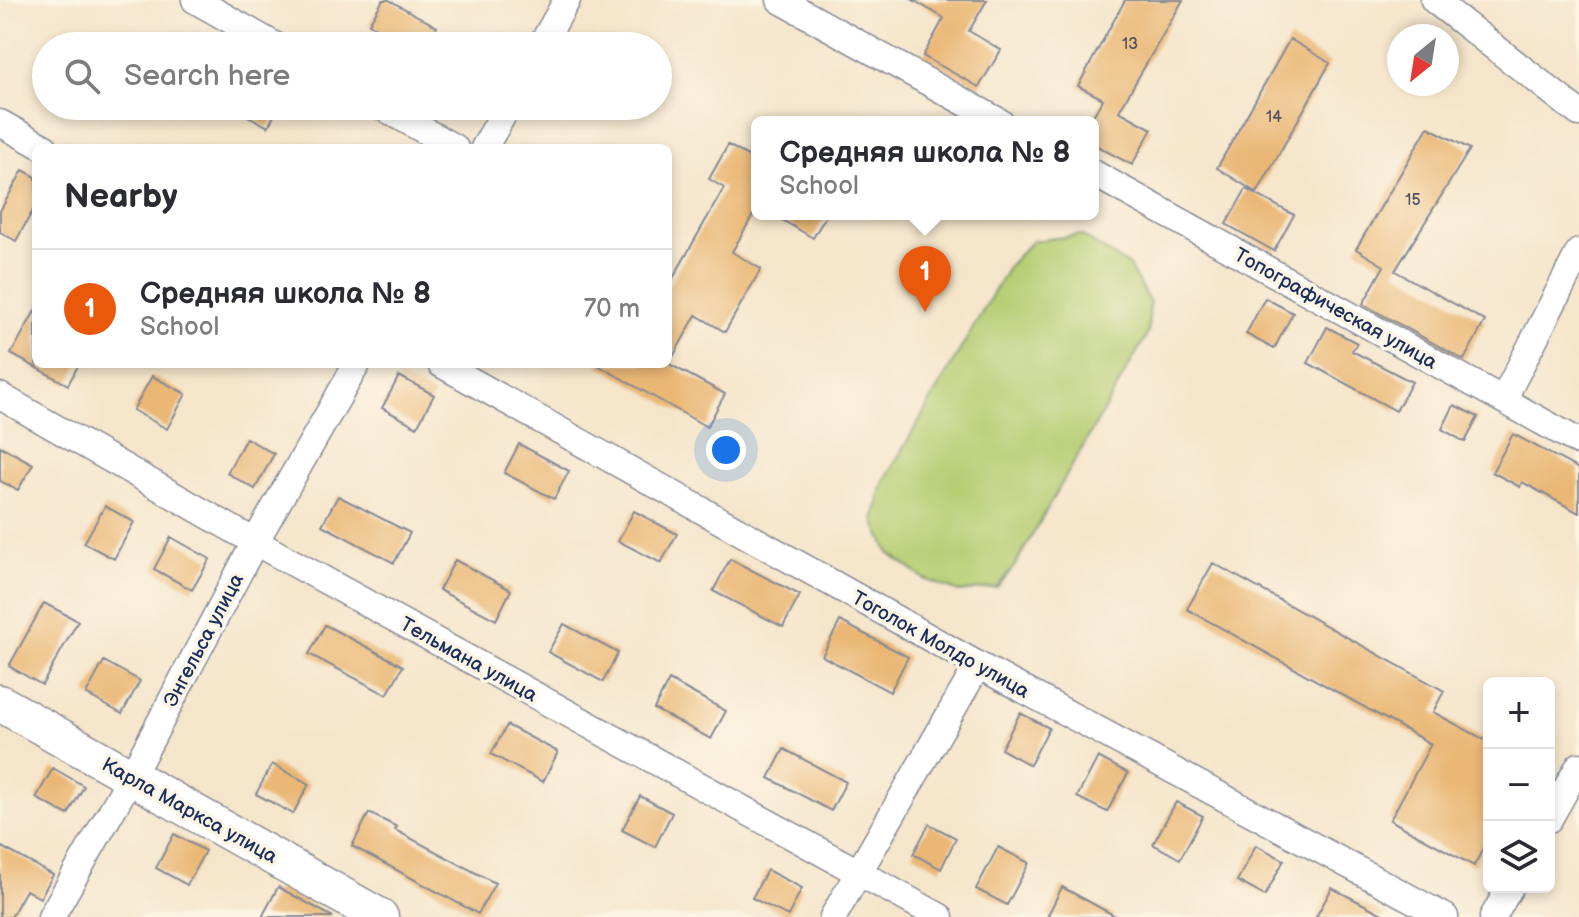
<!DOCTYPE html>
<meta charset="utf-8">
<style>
:root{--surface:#fff;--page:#f2f2f3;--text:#2b2b33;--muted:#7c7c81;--line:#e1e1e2;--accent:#ea580c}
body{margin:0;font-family:"Balsamiq Sans",sans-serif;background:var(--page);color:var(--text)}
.controls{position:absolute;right:24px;bottom:24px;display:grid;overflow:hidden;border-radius:12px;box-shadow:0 4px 12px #0003}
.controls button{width:72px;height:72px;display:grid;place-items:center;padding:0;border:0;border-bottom:2px solid var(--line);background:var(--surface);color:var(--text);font:40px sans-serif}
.compass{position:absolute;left:1387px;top:24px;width:72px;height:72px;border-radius:50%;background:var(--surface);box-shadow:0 4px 12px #0003;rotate:210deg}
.you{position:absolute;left:726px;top:450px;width:28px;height:28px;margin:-20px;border:6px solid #fff;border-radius:50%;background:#1a73e8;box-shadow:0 0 0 12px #1a73e833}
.badge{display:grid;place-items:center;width:52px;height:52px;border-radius:50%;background:var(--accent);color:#fff;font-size:26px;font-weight:700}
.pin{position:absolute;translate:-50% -66px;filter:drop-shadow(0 2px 4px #0008)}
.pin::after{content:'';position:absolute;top:42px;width:28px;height:24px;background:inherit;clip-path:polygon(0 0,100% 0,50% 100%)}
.popup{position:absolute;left:751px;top:116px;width:348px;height:104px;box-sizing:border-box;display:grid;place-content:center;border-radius:12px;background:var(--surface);filter:drop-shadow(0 2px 6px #0005);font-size:26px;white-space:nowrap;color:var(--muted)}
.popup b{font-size:30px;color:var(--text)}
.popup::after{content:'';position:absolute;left:50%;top:100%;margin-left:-16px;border:16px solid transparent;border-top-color:var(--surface)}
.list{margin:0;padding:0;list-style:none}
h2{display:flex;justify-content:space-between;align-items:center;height:104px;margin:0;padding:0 32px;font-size:34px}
h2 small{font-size:26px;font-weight:400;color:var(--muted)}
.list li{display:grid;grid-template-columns:52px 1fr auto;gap:24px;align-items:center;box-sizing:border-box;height:120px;padding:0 32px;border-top:2px solid var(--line)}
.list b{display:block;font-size:30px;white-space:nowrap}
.list p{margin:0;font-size:26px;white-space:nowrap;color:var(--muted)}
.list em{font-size:26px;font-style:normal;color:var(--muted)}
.icon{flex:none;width:44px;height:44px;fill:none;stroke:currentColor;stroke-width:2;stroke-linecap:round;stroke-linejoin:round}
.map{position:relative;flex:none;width:1579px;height:917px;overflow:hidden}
.search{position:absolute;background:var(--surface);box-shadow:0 4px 12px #0003;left:32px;top:32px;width:640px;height:88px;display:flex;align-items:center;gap:20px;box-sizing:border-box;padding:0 28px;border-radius:44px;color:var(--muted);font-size:30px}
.panel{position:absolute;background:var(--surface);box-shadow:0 4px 12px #0003;left:32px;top:144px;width:640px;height:224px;border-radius:12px}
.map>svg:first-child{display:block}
.green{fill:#b5cd72;stroke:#687e68;stroke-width:2}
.building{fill:#eab775}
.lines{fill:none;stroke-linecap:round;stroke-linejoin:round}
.street-casing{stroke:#888a94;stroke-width:29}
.secondary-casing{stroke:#888a94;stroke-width:39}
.street{stroke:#fff;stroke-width:26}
.secondary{stroke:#fff;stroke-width:36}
.labels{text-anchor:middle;stroke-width:7;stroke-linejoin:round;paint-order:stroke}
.number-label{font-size:16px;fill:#4f5164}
.street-label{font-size:20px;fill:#1b2f5e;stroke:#fcf5e5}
</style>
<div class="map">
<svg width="1579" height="917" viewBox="0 0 1579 917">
<rect width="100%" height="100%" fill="#fcf5e5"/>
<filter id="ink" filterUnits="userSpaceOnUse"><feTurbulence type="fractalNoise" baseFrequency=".0125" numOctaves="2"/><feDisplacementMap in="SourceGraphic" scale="16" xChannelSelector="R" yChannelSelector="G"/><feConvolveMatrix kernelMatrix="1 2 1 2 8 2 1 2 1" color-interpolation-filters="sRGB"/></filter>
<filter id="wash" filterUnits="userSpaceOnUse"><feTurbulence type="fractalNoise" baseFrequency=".006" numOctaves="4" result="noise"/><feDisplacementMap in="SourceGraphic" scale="32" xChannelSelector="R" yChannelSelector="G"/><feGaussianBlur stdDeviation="1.8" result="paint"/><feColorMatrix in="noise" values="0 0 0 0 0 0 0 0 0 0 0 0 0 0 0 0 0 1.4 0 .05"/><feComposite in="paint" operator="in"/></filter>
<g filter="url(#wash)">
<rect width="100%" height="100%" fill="#f5e5cb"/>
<!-- green -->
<path class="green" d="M1081,235L1129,266L1150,303L1148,333L1014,567L997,587L959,592L924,579L889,553L874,521L883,483L1010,264L1032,241Z"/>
<g id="blocks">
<!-- building -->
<path class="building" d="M383,0H389L437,27L426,46H408L369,24Z
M913,0H987L969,31L1001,50L979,87L923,56L944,18Z
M1125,0H1183L1119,111L1152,129L1132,165L1093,144V116L1103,99L1078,86Z
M1290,39L1330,63L1257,193L1217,168Z
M230,106H279L268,127Z
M1428,127L1470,149L1395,271L1485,321L1464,360L1363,304L1384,266L1356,249Z
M728,145L757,161V208L732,252L761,269L725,332L696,315L669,364L725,394L707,427L596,364H668V287L724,188L709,179Z
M23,170L36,177V205L16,241L0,232V211Z
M1246,189L1294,215L1274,251L1226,224Z
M772,214H827L813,238Z
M1265,298L1293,313L1274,349L1246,334Z
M36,309V364H79L68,385L11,354Z
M1327,327L1357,343L1352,351L1412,382L1396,411L1308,363Z
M152,376L186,394L167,429L133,410Z
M399,376L434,395L417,427L382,408Z
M1454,405L1478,417L1465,442L1442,429Z
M1513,434L1579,469V513L1522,482L1520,487L1492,472Z
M246,438L274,454L255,489L227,473Z
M519,444L569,471L554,499L504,473Z
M0,446L33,464L18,490L0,481Z
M338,496L410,533L394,563L322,525Z
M105,506L134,522L114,559L84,543Z
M634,511L677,534L661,563L618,541Z
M171,537L210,559L192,590L154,569Z
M730,559L800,595L783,627L713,591Z
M455,560L511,590L496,620L439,590Z
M1213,563L1444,691L1433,712L1489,742V837L1474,866L1390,820L1431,744L1187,609Z
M44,603L78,621L42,685L9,666Z
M840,621L908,657L890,692L822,656Z
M564,624L618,653L603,682L548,652Z
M325,625L403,666L387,695L309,654Z
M104,661L140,681L122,714L86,694Z
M669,680L726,711L711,739L654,709Z
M1020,713L1049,728L1030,765L1001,749Z
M507,725L558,752L543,782L491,754Z
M784,749L846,782L831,811L769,778Z
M1098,757L1128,773L1107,812L1077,797Z
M272,764L309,784L293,814L256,794Z
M53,768L84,786L68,815L36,798Z
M640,796L672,813L655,847L622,830Z
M1176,802L1203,816L1180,859L1153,844Z
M369,813L397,827L395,830L495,883L478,914L352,846Z
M929,824L956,838L941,869L913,854Z
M174,834L205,851L187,885L156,868Z
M1256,845L1284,860L1265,896L1237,881Z
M0,846L53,875L40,898L26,890L11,917H0Z
M998,847L1029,863L1007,905L976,889Z
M767,870L802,888L788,916L752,898Z
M278,887L333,917H262Z
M1062,887L1117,917H1047Z
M1332,888L1388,917H1316Z"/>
</g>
</g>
<g filter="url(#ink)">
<use href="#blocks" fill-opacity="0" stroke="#888a94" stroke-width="2"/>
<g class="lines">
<defs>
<path id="street" d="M195,0L276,46
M780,0L1000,122
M1434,0L1579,113
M541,46L567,0
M381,106L455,148
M0,123L45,148
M484,148L508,106
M1093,173L1579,442
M441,364L978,665L1445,917
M0,396L255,542L940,917
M1503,400L1579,252
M1549,819L1579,766
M51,917L131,777L255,542L357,364
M833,917L978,665
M1493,917L1510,887"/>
<path id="secondary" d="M0,703L380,917"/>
</defs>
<!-- street casing -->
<use href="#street" class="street-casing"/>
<!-- secondary casing -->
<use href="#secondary" class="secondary-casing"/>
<!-- street -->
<use href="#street" class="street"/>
<!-- secondary -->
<use href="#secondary" class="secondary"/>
</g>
</g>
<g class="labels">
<!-- number labels -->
<g class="number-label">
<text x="1130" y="49">13</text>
<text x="1274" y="122">14</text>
<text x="1413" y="205">15</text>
</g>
<!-- street labels -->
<g class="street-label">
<text transform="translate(1336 308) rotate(29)" y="7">Топографическая улица</text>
<text transform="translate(203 640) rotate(-62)" y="7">Энгельса улица</text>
<text transform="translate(941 644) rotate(29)" y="7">Тоголок Молдо улица</text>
<text transform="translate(469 659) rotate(29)" y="7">Тельмана улица</text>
<text transform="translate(190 810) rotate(29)" y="7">Карла Маркса улица</text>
</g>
</g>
</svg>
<div class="controls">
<button>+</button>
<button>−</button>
<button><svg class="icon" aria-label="layers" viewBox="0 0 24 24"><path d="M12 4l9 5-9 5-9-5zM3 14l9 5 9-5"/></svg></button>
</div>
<svg class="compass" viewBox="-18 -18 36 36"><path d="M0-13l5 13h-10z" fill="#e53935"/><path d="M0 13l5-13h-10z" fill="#7c7c81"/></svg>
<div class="you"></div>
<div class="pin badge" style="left:925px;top:312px">1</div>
<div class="popup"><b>Средняя школа № 8</b>School</div>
<div class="search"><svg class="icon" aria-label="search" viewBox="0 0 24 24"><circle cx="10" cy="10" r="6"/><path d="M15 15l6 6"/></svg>Search here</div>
<section class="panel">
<h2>Nearby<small></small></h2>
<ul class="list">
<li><span class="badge">1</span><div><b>Средняя школа № 8</b><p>School</p></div><em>70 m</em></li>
</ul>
</section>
</div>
